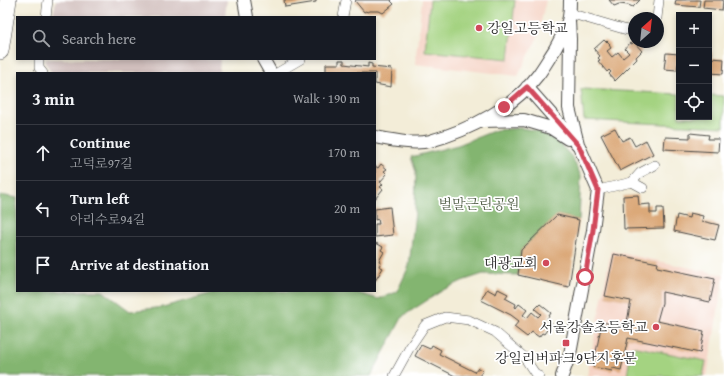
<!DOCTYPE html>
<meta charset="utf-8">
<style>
:root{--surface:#171b24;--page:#242831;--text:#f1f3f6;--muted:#9ea1a6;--line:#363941}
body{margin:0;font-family:"Gentium Book Plus","Noto Serif KR",serif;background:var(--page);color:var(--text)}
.controls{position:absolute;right:12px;top:12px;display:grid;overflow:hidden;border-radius:0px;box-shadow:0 2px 6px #0003}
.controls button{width:36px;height:36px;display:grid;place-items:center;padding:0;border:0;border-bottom:1px solid var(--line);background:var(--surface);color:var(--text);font:20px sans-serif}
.compass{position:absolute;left:628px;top:12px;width:36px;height:36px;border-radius:50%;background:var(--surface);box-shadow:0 2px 6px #0003;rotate:27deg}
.stop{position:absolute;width:12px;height:12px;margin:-9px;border:3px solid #d1495b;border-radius:50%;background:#fff}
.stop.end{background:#d1495b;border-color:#fff;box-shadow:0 1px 4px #0008}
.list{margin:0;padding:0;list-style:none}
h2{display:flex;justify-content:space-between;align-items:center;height:52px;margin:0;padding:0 16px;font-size:17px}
h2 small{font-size:13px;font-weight:400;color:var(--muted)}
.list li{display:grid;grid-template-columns:26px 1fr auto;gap:12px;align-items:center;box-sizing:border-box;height:56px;padding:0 16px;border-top:1px solid var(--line)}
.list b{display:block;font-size:15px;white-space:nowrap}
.list p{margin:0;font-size:13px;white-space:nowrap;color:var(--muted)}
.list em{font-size:13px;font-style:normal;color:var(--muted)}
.icon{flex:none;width:22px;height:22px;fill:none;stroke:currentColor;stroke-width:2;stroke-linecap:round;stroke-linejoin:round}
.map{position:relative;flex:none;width:724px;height:376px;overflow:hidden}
.search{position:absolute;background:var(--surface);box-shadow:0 2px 6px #0003;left:16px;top:16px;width:360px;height:44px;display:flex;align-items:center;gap:10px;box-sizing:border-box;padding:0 14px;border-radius:0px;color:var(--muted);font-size:15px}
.panel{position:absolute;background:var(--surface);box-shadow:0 2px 6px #0003;left:16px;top:72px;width:360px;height:220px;border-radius:0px}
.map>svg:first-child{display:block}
.built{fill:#f5d2c3}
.industrial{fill:#d1bfbd}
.green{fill:#a4d381;stroke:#687f56}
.forest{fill:#83b56f;stroke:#57704d}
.building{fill:#dba979}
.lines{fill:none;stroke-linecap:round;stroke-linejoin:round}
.minor-casing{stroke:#494845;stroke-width:10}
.tertiary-casing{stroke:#494845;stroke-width:14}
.motorway-casing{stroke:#494845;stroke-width:18}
.minor{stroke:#fff;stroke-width:9}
.tertiary{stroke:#fff;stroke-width:12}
.motorway{stroke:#fff;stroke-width:17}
.route{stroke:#d1495b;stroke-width:5}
.poi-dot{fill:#d1495b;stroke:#fff;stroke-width:1.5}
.labels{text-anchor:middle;stroke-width:3.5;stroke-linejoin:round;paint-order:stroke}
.poi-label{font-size:14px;fill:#2b2b2b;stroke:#fff;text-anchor:end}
.park-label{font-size:14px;fill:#4f5d45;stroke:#fff}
</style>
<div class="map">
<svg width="724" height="376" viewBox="0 0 724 376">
<rect width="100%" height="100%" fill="#fff"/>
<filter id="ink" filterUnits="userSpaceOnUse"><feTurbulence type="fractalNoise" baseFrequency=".025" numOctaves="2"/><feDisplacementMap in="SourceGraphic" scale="8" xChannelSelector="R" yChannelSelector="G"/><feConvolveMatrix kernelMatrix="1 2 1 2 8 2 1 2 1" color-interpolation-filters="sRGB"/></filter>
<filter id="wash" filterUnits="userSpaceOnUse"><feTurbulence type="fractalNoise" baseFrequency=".012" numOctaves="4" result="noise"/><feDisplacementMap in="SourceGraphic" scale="16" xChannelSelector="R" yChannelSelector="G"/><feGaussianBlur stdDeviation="0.9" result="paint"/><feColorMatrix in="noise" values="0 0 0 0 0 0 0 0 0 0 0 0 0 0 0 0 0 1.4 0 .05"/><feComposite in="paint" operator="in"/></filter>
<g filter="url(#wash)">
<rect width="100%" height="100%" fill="#f3edd8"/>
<!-- built -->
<path class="built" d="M422,0H546L537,39L518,76L415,64Z
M611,251L724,275L707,376H587Z"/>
<!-- industrial -->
<path class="industrial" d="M56,0H227L225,17H53Z
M46,59H220L219,73H52L45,63Z"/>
<!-- green -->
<path class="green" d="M430,0H515L509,59L425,51Z
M581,89L679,94V117H709V95L724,96V127L584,120Z
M632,346L706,361L703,376H627Z"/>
<!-- forest -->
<path class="forest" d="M521,128L539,131L558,142L572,157L581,176L579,220L557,215L521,250L518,275L483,274L462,281L443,290L403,316L371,376H0V195L17,198V291H103L130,311L163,307L220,291H351L378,299L397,292L409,266L415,212L416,172L411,157L458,145L496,130Z"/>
<g id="blocks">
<!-- building -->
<path class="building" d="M284,0H316V2L285,7Z
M356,0H392L391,1L394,4L383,13L379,11H369L367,12L366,11L364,12L355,1Z
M609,0H640L633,7L628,5L619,4L614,6Z
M676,0H700L699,7L675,5Z
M704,0H723L722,10L703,8Z
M604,40L606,42L607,41L610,44L609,45L611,48L607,51L612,57L618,52L623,58L629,53L625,49L630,43L632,44L634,42L642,51L636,57L637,59L615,81L609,74L611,72L609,70L607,72L598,61L600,60L598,58L600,56L594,49Z
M709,52H712L711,58L724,59L723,74L710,73Z
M666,53L679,54V64H678L677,70L664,69Z
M339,60H344V64L368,67V63L372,64V67L392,69L391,87L375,84V73H326V64H339Z
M615,128L622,141L630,137L635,146L646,140L653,154L620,171L601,135Z
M690,133L709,135L708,139H719L718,152L664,149L665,137L690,138Z
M381,164L387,169L384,171L387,174L380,182L383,184L380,187L383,189L375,199V166L378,168Z
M638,195L639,205L650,204V213H657V208H663L664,228L624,229L623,196Z
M390,207L393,235L375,237V224H379L378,219L375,220V209Z
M690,213L703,216L702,221L719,225L715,240L674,231L677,215L689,218Z
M557,215L579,220L569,287L518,275L521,250Z
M376,243L383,247L381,250L384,252L379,261L381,262L379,266L383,268L375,281V245Z
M614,254L658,263L657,267L715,279L710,302L662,292V303L657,321L704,331L700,353L628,338L621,370L613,368L612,371L593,367L602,322L626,327L631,301L605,296Z
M487,289L496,294L498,289L508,294L505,298L516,304L515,307L516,308L519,304L527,310L523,315L527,318L532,312L538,317L541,314L535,309L540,304L551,313L547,319L552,323L544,334L542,333L539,337L532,332L527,337L514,327L519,321L511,315L481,300Z
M421,345L430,349L432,345L441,350L439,354L475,372L478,368L483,371L479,376H455L415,356Z"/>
</g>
</g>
<g filter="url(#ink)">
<use href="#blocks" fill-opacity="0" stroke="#494845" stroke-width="1"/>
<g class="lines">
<defs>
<path id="minor" d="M569,13L627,30H634
M46,17L48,0
M343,17L346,0
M657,18L659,0
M39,59V68L43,73
M277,73L301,59
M632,182L643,188
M598,190L632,182L640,173L655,165
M394,376L410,347L425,325L445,317L469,320L495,332L524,357L536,375L539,376"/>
<path id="tertiary" d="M244,0L247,17
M569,21L570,39L569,108L578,144
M263,59L271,73
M527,87L579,146L598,190L593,230L570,354L562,376
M482,121L524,120L551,128L568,139
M375,137C391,140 414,145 430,141C470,130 513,108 538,75C544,67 549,58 555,49C560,40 565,31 568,21C570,15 570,7 570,0"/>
<path id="motorway" d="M0,51L8,0"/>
</defs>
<!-- minor casing -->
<use href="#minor" class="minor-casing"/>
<!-- tertiary casing -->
<use href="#tertiary" class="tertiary-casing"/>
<!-- motorway casing -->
<use href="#motorway" class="motorway-casing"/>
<!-- minor -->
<use href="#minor" class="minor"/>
<!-- tertiary -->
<use href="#tertiary" class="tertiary"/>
<!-- motorway -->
<use href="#motorway" class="motorway"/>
</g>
</g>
<g class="lines" filter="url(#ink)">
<!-- route -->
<path class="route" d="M504,107L527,87L579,146L598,190L593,230L585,277"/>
</g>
<!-- markers -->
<g class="poi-dot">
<circle cx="479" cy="28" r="4"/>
<circle cx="546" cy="263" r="4"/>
<circle cx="656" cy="327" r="4"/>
<rect x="562" y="339" width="8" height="8" rx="2"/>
</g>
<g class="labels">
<!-- poi labels -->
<g class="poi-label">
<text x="487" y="33" text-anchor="start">강일고등학교</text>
<text x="538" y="268">대광교회</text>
<text x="648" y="332">서울강솔초등학교</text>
<text x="566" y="363" text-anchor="middle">강일리버파크9단지후문</text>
</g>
<!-- park labels -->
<g class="park-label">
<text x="479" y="209">벌말근린공원</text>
</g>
</g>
</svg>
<div class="controls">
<button>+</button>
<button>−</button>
<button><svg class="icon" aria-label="locate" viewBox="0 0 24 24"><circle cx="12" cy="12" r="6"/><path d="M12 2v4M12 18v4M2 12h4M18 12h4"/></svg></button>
</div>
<svg class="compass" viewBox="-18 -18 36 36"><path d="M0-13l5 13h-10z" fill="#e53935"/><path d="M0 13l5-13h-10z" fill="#9ea1a6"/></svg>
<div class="stop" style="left:585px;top:277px"></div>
<div class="stop end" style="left:504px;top:107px"></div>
<div class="search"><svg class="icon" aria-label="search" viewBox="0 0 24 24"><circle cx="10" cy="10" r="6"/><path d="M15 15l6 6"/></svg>Search here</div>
<section class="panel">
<h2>3 min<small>Walk · 190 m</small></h2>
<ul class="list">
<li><svg class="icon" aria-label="ahead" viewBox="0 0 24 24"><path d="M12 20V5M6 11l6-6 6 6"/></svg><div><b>Continue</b><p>고덕로97길</p></div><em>170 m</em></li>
<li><svg class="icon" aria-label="left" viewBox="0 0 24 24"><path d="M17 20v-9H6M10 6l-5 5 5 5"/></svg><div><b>Turn left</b><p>아리수로94길</p></div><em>20 m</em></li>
<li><svg class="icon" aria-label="arrive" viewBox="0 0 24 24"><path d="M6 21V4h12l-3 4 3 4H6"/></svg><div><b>Arrive at destination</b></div></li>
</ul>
</section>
</div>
